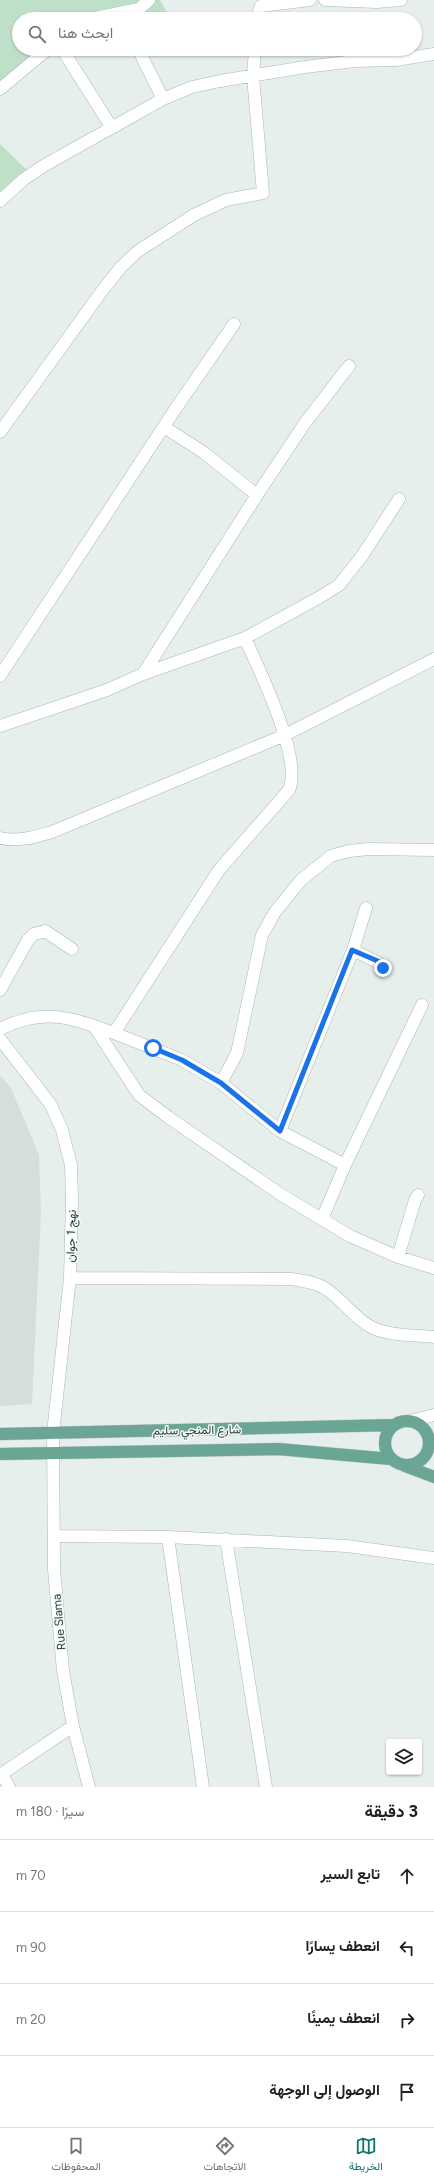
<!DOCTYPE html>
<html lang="ar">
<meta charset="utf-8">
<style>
:root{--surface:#fff;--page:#f2f2f2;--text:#202124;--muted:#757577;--line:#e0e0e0;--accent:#0f766e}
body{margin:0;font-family:Figtree,Vazirmatn,sans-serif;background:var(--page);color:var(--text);direction:rtl}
.controls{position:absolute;right:12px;bottom:12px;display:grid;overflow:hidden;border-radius:4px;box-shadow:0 1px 3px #0004}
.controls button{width:36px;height:36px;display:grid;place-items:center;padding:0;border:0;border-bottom:1px solid var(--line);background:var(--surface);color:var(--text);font:20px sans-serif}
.stop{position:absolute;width:12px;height:12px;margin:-9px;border:3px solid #1a73e8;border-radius:50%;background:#fff}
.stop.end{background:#1a73e8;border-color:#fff;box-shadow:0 1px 4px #0008}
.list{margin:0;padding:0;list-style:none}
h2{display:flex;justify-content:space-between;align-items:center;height:52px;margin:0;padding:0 16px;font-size:17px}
h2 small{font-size:13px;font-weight:400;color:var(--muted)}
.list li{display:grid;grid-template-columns:26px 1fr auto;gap:12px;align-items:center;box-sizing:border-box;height:72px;padding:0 16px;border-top:1px solid var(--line)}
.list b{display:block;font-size:15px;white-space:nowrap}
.list em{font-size:13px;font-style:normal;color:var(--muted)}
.icon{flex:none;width:22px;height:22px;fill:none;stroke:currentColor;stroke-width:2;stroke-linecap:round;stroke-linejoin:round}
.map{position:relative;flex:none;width:434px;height:1787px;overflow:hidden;direction:ltr}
.search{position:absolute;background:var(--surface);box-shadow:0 1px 3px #0004;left:12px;right:12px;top:12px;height:44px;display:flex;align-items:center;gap:10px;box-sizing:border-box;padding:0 14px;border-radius:22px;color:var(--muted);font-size:15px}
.sheet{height:340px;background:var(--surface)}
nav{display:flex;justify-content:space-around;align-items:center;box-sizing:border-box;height:56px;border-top:1px solid var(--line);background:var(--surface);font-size:11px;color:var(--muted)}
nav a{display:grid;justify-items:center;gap:2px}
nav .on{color:var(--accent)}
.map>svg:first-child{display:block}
.built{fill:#d4dfda}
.green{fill:#bfe0c8}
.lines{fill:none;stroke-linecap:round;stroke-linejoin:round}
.minor-casing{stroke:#a8b8b2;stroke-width:13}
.major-casing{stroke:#c2cac8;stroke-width:13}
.minor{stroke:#fff;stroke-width:12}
.major{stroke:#6aa596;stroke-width:12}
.route{stroke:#1a73e8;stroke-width:5}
.labels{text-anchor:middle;stroke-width:3;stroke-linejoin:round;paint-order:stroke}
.street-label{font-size:12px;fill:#24423a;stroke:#f7fbf9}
</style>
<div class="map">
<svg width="434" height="1787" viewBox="0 0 434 1787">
<rect width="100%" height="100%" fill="#e6efeb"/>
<!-- built -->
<path class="built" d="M0,1075L11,1088L39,1155L41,1213L32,1404L0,1406Z"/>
<!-- green -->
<path class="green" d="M0,0H160L170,18L19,19V49H47L0,93Z
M0,144L32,175L0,208Z"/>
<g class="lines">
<defs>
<path id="minor" d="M325,0L377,2L401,0
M90,19L139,9L149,0
M256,19L261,6L310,0
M62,49L112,128
M138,49L163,99
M0,89L48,49
M0,201L24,179L45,165L163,99L192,87L220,81L305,67L355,61L396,60L434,54
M164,427L203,452L257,495
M0,432L102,291L121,267L138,251L194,215L226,200L263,193L253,76L255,49
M143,674L245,638L320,597L339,585L362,556L399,499
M0,676L176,408L234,324
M0,726L107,690L143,674L257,495L305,423L349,366
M0,838C19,842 34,837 52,832L285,735L434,659
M353,950L379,963L383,968
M0,990L28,940L34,934L45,931L72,949
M94,1026L139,1095L168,1117L280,1194L350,1236L398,1257L434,1268
M0,1029C45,1007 71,1018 114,1033L219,870L289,790C303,758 259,670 245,638
M114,1033L182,1060L221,1083L280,1131L345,1165
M0,1039L51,1105L62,1130L71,1165L72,1199L70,1278L53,1433L54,1569L63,1671L73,1726L89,1787
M221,1083L237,1053L262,935L275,912L301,880L331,856L349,851L369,849L434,850
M280,1131L353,950L366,908
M322,1219L345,1165L422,1005
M398,1257L415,1200L418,1195
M70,1278L292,1279C303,1281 316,1282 326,1289C343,1300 353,1317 371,1327C388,1336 415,1335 434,1337
M409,1421L434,1415
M430,1444L434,1442
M54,1536L168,1537L203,1787
M168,1537L347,1546L434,1558
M226,1539L266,1787
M2,1774L9,1787
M0,1775L73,1726"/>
<path id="major" d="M385 1443a22 22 0 1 1 44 0a22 22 0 1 1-44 0Z
M0,1434L394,1425
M0,1454L278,1449L391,1459
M405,1466L434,1477"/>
</defs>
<!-- minor casing -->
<use href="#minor" class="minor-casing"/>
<!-- major casing -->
<use href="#major" class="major-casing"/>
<!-- minor -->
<use href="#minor" class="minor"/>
<!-- major -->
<use href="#major" class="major"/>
</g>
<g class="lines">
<!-- route -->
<path class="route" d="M153,1048L182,1060L221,1083L280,1131L352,950L380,962L383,968"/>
</g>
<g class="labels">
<!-- street labels -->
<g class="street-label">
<text transform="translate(71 1236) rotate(-88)" y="4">نهج 1 جوان</text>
<text transform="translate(197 1430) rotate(-1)" y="4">شارع المنجي سليم</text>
<text transform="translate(59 1622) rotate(-95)" y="4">Rue Slama</text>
</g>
</g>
</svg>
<div class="controls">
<button><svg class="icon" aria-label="layers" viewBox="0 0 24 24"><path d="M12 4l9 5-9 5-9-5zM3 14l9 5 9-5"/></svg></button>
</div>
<div class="stop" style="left:153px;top:1048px"></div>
<div class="stop end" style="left:383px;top:968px"></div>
<div class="search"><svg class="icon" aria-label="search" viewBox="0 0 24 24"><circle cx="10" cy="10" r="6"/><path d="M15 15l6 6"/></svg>ابحث هنا</div>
</div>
<section class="sheet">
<h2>3 دقيقة<small>سيرًا · 180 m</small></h2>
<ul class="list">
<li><svg class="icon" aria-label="ahead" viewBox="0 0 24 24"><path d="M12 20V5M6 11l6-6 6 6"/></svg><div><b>تابع السير</b></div><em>70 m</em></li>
<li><svg class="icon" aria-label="left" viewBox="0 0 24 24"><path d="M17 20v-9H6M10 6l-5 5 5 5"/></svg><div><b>انعطف يسارًا</b></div><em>90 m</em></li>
<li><svg class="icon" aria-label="right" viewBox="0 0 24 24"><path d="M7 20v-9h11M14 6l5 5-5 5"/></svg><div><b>انعطف يمينًا</b></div><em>20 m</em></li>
<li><svg class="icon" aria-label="arrive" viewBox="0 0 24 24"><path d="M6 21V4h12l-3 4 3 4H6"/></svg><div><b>الوصول إلى الوجهة</b></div></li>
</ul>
</section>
<nav>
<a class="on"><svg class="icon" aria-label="map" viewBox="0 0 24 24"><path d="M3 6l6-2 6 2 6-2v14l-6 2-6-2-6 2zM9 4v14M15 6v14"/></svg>الخريطة</a>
<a><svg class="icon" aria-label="directions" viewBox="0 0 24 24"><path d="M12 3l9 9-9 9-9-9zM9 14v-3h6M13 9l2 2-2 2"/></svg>الاتجاهات</a>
<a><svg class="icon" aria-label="saved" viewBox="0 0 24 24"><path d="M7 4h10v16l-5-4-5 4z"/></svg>المحفوظات</a>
</nav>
